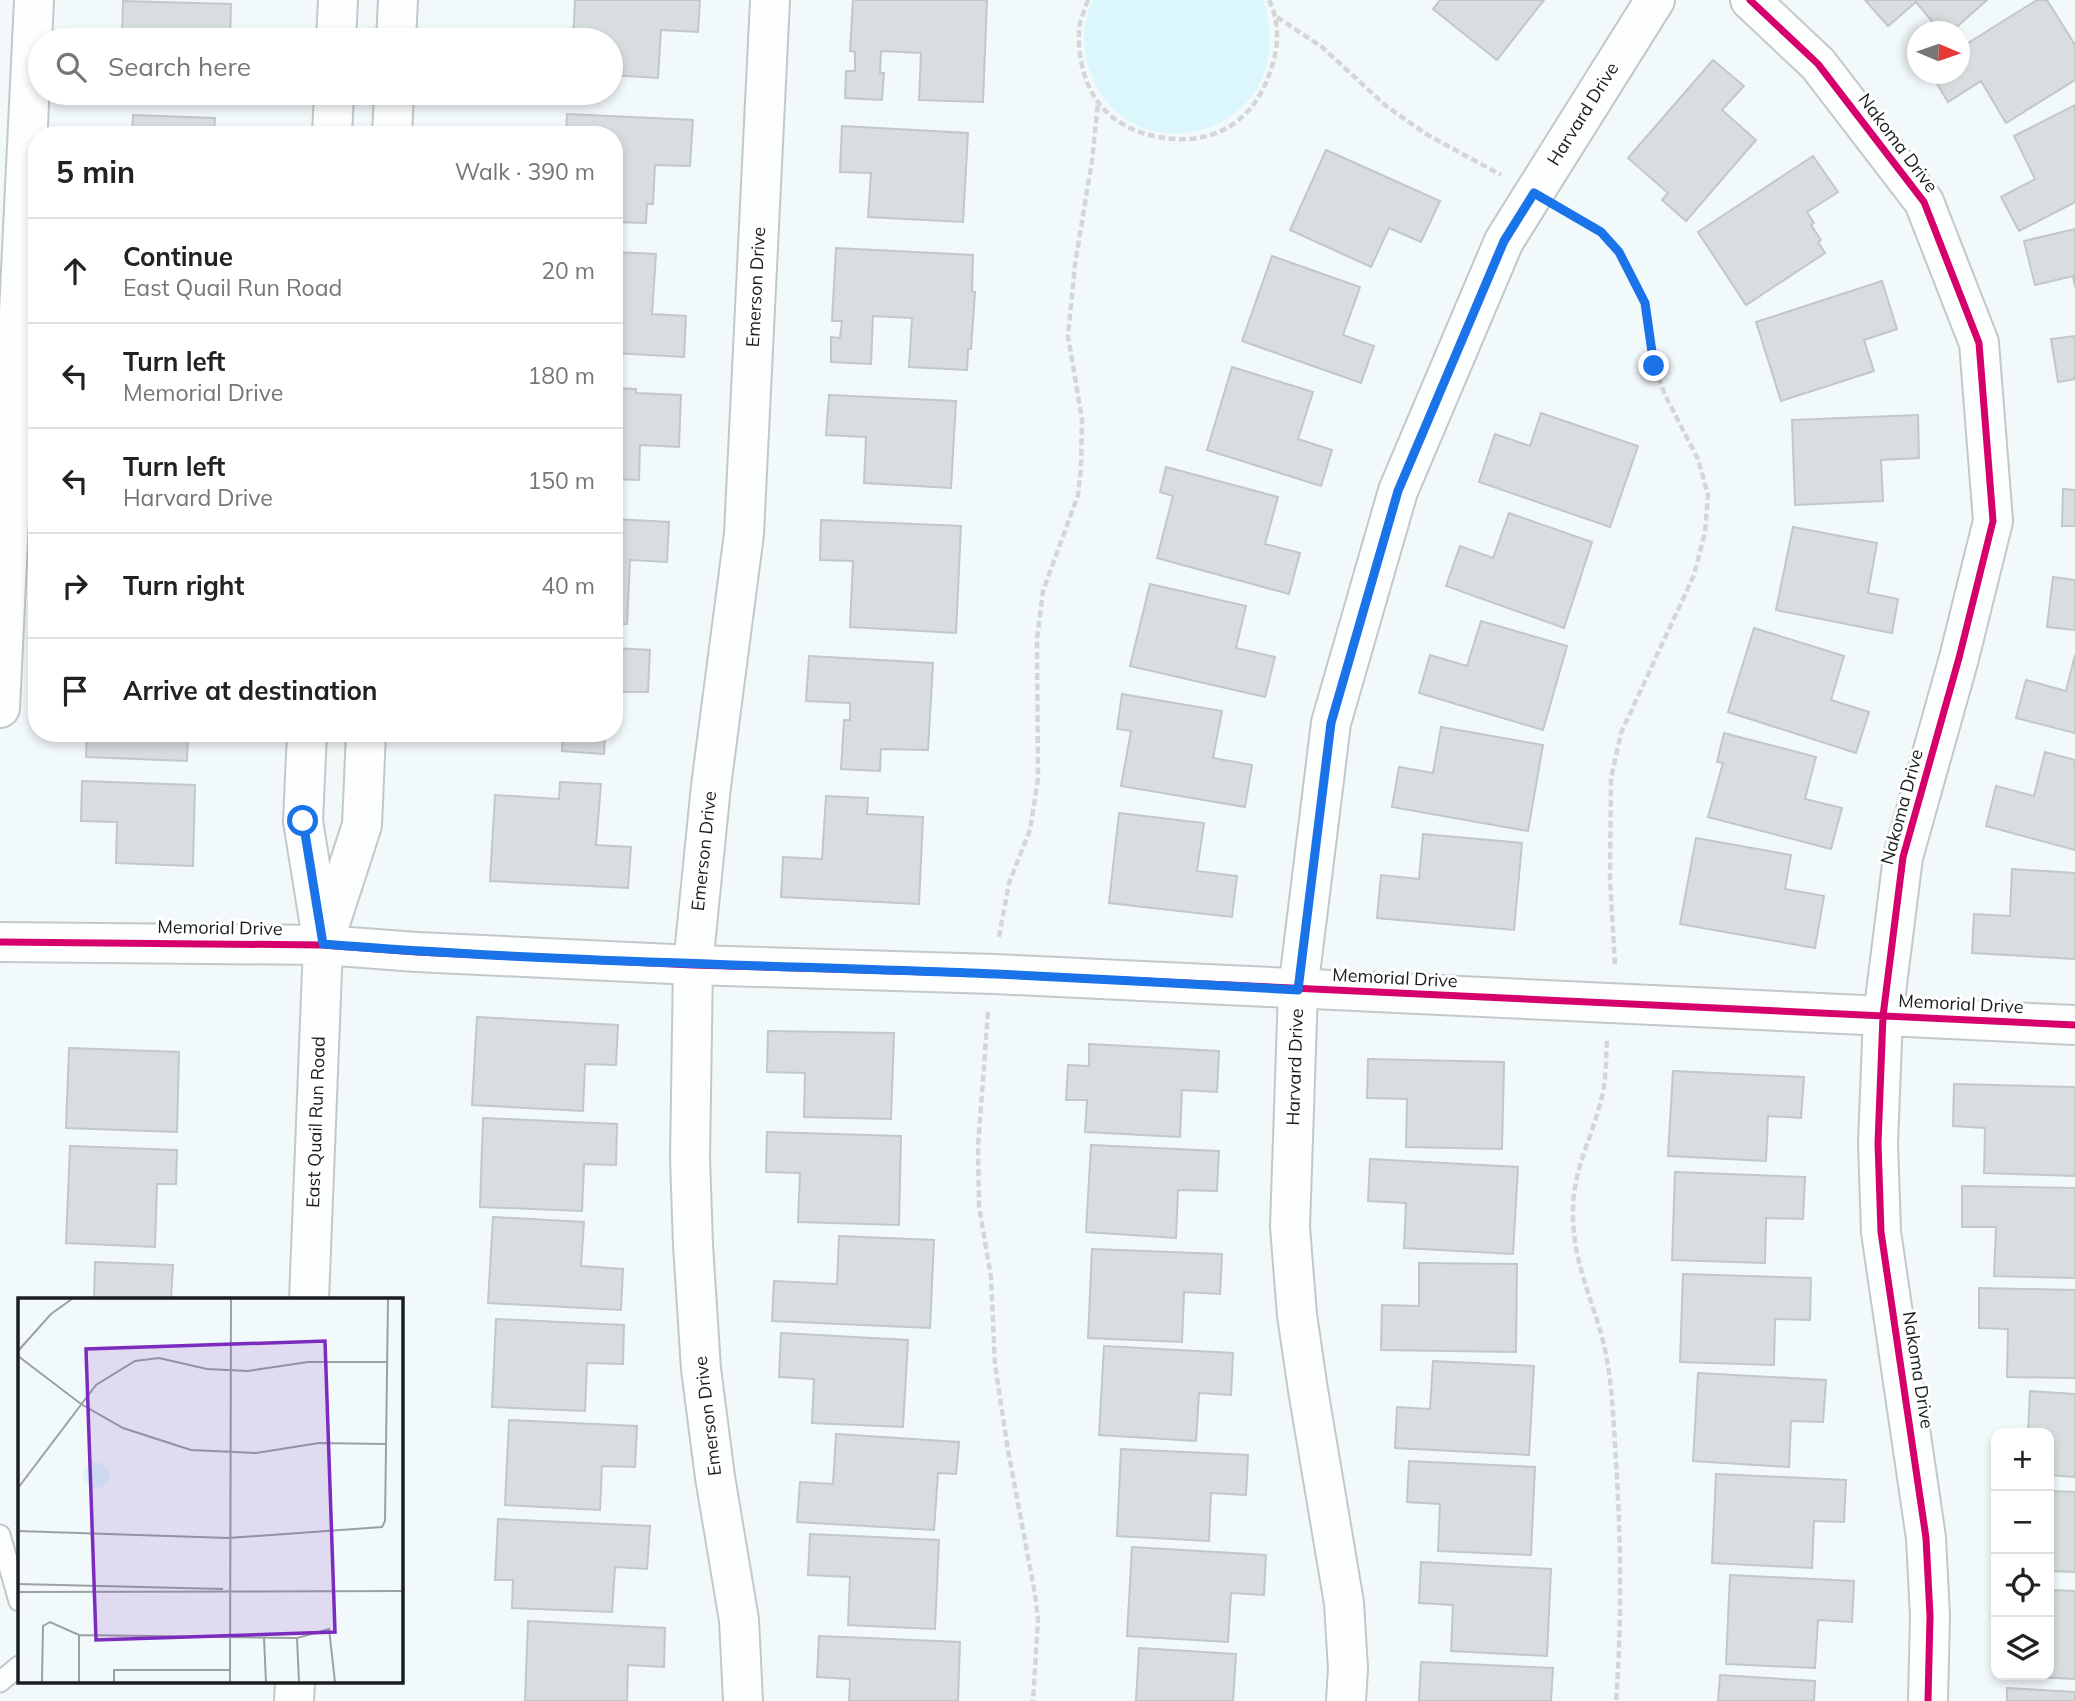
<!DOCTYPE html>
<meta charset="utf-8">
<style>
:root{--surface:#fff;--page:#f2f2f2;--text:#222;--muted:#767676;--line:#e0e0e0}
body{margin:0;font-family:Mulish,sans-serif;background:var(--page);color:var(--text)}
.controls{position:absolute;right:21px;bottom:21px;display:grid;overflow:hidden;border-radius:14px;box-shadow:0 4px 10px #0003}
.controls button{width:63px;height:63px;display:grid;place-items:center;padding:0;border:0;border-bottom:2px solid var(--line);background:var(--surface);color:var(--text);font:35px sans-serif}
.compass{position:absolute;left:1907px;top:21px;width:63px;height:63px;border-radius:50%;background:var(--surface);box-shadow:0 4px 10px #0003;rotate:92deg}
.stop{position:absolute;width:21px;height:21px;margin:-16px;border:5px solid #1a73e8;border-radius:50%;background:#fff}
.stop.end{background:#1a73e8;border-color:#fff;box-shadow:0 2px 7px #0008}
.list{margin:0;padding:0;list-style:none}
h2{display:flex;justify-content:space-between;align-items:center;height:91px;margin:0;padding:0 28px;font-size:30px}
h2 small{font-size:23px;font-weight:400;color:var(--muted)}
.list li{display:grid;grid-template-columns:46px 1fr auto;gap:21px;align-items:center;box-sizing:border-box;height:105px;padding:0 28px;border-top:2px solid var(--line)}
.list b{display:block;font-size:26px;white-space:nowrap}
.list p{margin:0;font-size:23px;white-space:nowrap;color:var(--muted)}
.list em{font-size:23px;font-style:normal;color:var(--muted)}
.icon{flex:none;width:38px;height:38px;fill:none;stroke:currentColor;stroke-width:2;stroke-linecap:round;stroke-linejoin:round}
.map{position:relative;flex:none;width:2075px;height:1701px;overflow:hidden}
.search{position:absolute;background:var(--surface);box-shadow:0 4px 10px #0003;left:28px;top:28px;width:595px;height:77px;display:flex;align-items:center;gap:18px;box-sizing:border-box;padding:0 24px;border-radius:38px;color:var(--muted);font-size:26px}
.panel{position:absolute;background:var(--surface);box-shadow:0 4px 10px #0003;left:28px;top:126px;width:595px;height:616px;border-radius:28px}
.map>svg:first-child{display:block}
.green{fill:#dbf7fb}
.building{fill:#d8dedf;stroke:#c2c7c8;stroke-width:2}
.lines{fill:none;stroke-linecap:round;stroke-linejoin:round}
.lane-casing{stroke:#c3c8c8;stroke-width:23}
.street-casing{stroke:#c3c8c8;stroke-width:42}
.secondary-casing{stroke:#c3c8c8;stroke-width:42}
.path{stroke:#d5d7d7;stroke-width:4.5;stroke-dasharray:7 3.5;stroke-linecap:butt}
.lane{stroke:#fdfefe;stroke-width:19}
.street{stroke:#fdfefe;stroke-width:38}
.secondary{stroke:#fdfefe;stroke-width:38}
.cycleway-casing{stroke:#fff;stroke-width:11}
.cycleway{stroke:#d6006c;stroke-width:7}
.route{stroke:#1a73e8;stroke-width:9}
.labels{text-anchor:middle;stroke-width:6;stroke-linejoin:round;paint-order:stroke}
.street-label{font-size:18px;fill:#191e1f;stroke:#fff}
.inset-road{fill:none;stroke:#9ba1a2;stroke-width:2}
.view{fill:#7b2cbf;fill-opacity:0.15;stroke:#7b2cbf;stroke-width:3.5}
.inset-edge{fill:none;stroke:#191e1f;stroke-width:3.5}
</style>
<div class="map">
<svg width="2075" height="1701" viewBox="0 0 2075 1701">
<rect width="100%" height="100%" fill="#f2f9fa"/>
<!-- green -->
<path class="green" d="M1093,0H1263C1307,133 1127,186 1089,68C1081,46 1083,21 1093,0Z"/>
<!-- building -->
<path class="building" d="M575,0H700L698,32L661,30L658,78L611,75V40H573Z
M853,0H987L983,102L919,100L921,53L881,51L880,73H884L882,100L845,98L846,71H855V52L850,51Z
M1440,0H1544L1497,60L1433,9Z
M1865,0H1987L1951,32H1941L1916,2L1888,26Z
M2037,0H2047L2075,45V80L2006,123L1981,81L1948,102L1931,74H1960V48Z
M123,1L231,4L230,39L122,40Z
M1713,60L1744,86L1722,110L1756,140L1686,221L1662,200L1668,193L1628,158Z
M120,93H209L208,100L120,97Z
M2075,105V202L2019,231L2001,197L2035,179L2014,136Z
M567,114L693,120L690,166L655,165L653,204H647L646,223L614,222V135H566Z
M133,115L215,118L214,135H132Z
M842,126L968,133L963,222L868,217L871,173L840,172Z
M1326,150L1440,201L1421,242L1389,228L1371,267L1290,230Z
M1813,156L1838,192L1807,212L1814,223L1811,225L1821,240L1818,242L1825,253L1746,305L1698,232Z
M2075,229V287L2073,276L2035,285L2024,241Z
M836,248L973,255L972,291L975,292L971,349H968L967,370L909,367L912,318L873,316L871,364L831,362V337L840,338L842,321H832Z
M614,252L656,254L652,314L686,316L684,357L614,353Z
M1272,256L1360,287L1343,335L1374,346L1361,383L1242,341Z
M1882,281L1897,329L1864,340L1874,371L1781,401L1756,322Z
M2075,336V379L2058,382L2051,339Z
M1232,367L1313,392L1298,439L1332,450L1321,486L1207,450Z
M614,388L636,389V393L681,395L679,447L640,445L639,480L614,479Z
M829,395L956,401L951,488L864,483L866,437L826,435Z
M1541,413L1638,446L1610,527L1479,482L1495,434L1530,446Z
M1918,415L1919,458L1881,460L1883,501L1795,505L1792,420Z
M1166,467L1278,497L1265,544L1300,553L1289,594L1157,558L1173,496L1160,492Z
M2063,489L2075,490V526H2062Z
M1509,513L1592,542L1564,628L1446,586L1460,546L1493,558Z
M614,519L669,522L667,562L630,560L627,624H614Z
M821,520L961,526L956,633L850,627L853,561L820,560Z
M1793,527L1877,543L1868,593L1898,599L1892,633L1776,610Z
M2053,577L2075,580V630L2047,627Z
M1150,584L1246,606L1236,648L1275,657L1265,697L1130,666Z
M1481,621L1567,646L1543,730L1419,693L1430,655L1467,666Z
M1754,628L1844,656L1831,700L1869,712L1856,753L1728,712Z
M614,648L650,650L648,692H614Z
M2075,655V733L2016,718L2026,680L2066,691Z
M809,656L933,663L928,750L881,749L880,771L841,769L844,720H850V703L806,701Z
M1122,694L1222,711L1213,758L1252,765L1245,807L1121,786L1131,731L1117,729Z
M1441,727L1543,745L1528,831L1392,807L1399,767L1433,773Z
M87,733H188L187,761L86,757Z
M553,733H605L604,754L562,751L563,734Z
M1724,733L1816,757L1805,799L1842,808L1831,849L1708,817L1723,763L1717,762Z
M2045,752L2075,760V850L1986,826L1996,786L2034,796Z
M82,781L195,785L193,866L116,863L117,822L81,821Z
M560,782L601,784L596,845L631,847L628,888L490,881L495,795L559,799Z
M826,796L868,798L867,814L923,817L919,904L781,897L783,857L822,859Z
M1119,813L1204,823L1197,871L1237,876L1232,917L1109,903Z
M1423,834L1522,843L1514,930L1377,918L1381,875L1419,879Z
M1696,838L1791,855L1785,889L1824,896L1815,948L1680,924Z
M2012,869L2075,873V959L1972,953L1974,914L2010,916Z
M477,1017L618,1025L616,1065L585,1064L583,1111L472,1105Z
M768,1031L894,1033L891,1119L804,1117L805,1073L767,1072Z
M1089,1044L1219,1051L1217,1092L1182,1090L1180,1137L1085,1132L1087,1100H1066L1068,1065L1089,1066Z
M69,1048L179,1052L177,1132L66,1128Z
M1368,1059L1504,1062L1502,1149L1406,1147L1407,1099L1367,1098Z
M1673,1071L1804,1077L1801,1118L1768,1116L1766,1161L1668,1156Z
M1954,1084L2075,1087V1176L1984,1173L1985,1128L1953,1126Z
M483,1118L617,1124L616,1165L584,1164L582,1211L480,1207Z
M767,1132L901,1136L899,1225L798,1222L800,1173L766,1172Z
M1091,1145L1219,1151L1217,1191L1178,1190L1176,1238L1086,1232Z
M70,1146L177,1150L176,1184H157L155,1247L66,1243Z
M1370,1159L1518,1167L1513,1254L1404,1248L1406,1203L1368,1201Z
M1675,1172L1805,1177L1803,1219L1766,1218L1765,1263L1672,1260Z
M1962,1186L2075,1188V1278L1994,1276L1996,1227H1962Z
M493,1217L584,1222L581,1266L623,1269L621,1310L488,1303Z
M839,1236L934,1240L930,1328L772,1321L774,1281L837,1284Z
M1092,1249L1222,1254L1220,1294L1184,1292L1182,1342L1088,1338Z
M95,1262L173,1265L171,1300H94Z
M1419,1263L1517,1264L1516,1352L1381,1350L1382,1305L1419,1306Z
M1683,1274L1811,1278L1810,1320L1775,1319L1774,1365L1680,1362Z
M1979,1288L2075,1290V1378L2007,1377L2008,1329L1979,1328Z
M496,1319L624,1325L623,1364L587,1363L585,1411L492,1407Z
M781,1333L908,1340L903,1427L812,1423L814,1379L779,1377Z
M1104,1346L1233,1353L1231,1395L1199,1393L1196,1441L1099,1435Z
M1433,1361L1534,1366L1529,1455L1395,1448L1397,1407L1430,1409Z
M1698,1373L1826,1380L1823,1422L1791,1421L1789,1467L1693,1461Z
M2030,1391L2075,1394V1477L2049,1475V1433H2028Z
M509,1420L637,1426L635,1467L602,1466L600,1510L505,1505Z
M836,1434L959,1442L956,1474L938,1473L934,1530L797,1522L800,1482L833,1484Z
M1121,1449L1248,1455L1246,1495L1211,1493L1209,1541L1117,1536Z
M1409,1461L1535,1467L1531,1555L1438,1551L1440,1504L1407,1502Z
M1716,1474L1846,1480L1844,1522L1814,1521L1812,1568L1712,1563Z
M1994,1488H1996V1525L1992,1524Z
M2049,1491L2075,1492V1572L2049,1571Z
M498,1519L650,1526L647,1569L615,1567L612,1612L512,1608L513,1580H495Z
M810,1534L939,1540L935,1629L848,1625L850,1577L808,1575Z
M1132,1547L1266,1555L1264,1595L1231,1593L1228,1642L1127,1636Z
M1421,1562L1551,1569L1547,1656L1451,1651L1453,1605L1419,1603Z
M1730,1575L1854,1581L1852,1622L1818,1620L1815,1668L1726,1664Z
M2049,1590L2075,1591V1679L2036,1677V1675H2049Z
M528,1621L665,1628L664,1667L628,1665L627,1701H525Z
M819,1636L960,1642L958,1701H849L850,1679L817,1677Z
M1139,1648L1236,1654L1233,1701H1136Z
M1421,1662L1553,1668L1551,1701H1419Z
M1720,1675L1815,1681L1814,1701H1718Z
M2007,1688L2075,1692V1701H2007Z"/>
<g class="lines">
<defs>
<path id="lane" d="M0,1535L19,1601
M0,1682L19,1666"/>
<path id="street" d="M1750,0L1818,64L1924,202L1979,343L1993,521L1959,658L1903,857L1883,1016L1878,1143L1881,1232L1926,1538L1930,1616L1928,1701
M0,708L34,0
M743,1701L739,1620L715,1477L701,1369L693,1245L690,1158L693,965L711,786L744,534L770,0
M1346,1701L1348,1669L1344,1603L1308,1390L1297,1315L1290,1227L1298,990L1331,723L1398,491L1504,241L1655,0"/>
<path id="secondary" d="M336,40L338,0
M396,40L398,0
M332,135L334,93
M392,135L394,93
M307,733L303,821L323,945L309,1300
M325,939L362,825L366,733
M0,942L323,945L417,952L693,965L994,974L2075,1025
M294,1701L295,1682"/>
</defs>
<!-- lane casing -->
<use href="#lane" class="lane-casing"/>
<!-- street casing -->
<use href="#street" class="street-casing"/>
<!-- secondary casing -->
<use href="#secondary" class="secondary-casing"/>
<!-- path -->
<path class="path" d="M1088,0C1085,10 1079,21 1079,31C1078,55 1083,82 1098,102C1109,118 1128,129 1146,134C1203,150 1251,129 1270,72C1279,48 1280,23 1269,0
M1277,17L1322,47L1386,106L1426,134L1501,175
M1567,212L1601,232L1619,252L1635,281L1645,303L1654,366L1665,395L1698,459L1708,495L1705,532L1694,575L1621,733L1611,778L1610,880L1615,965
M999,937L1009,883L1030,830L1038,779L1037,639L1043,591L1078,495L1081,468L1082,419L1068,336L1075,264L1092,161L1098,103
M988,1012L978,1146L979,1206L991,1277L995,1365L1008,1450L1035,1594L1038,1620L1033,1701
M1607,1041C1606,1061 1606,1085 1600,1104C1589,1146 1572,1171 1573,1217C1574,1273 1600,1312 1608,1366C1613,1398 1614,1430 1616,1462C1621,1542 1622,1621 1616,1701"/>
<!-- lane -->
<use href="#lane" class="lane"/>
<!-- street -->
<use href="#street" class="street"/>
<!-- secondary -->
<use href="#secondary" class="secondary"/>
<defs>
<path id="cycleway" d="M1750,0L1818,64L1924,202L1979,343L1993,521L1959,658L1903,857L1883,1016L1878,1143L1881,1232L1926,1538L1930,1616L1928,1701
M0,942L323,945L417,952L693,965L994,974L2075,1025"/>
</defs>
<!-- cycleway casing -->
<use href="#cycleway" class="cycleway-casing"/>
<!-- cycleway -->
<use href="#cycleway" class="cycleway"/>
</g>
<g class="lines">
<!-- route -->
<path class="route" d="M303,821L323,944C547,962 771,965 996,974C1097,979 1197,984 1298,990L1331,723L1398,491L1504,241L1534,193L1601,232L1619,252L1645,303L1654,366"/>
</g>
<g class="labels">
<!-- street labels -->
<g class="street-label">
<text transform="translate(1583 114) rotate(-58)" y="6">Harvard Drive</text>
<text transform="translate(1898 143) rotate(53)" y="6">Nakoma Drive</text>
<text transform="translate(756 287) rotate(-87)" y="6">Emerson Drive</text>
<text transform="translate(1902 807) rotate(-75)" y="6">Nakoma Drive</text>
<text transform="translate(704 851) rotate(-84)" y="6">Emerson Drive</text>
<text transform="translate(220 928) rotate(1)" y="6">Memorial Drive</text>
<text transform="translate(1395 978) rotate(3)" y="6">Memorial Drive</text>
<text transform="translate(1961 1004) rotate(3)" y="6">Memorial Drive</text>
<text transform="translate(1295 1067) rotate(-88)" y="6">Harvard Drive</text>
<text transform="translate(316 1122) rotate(-88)" y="6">East Quail Run Road</text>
<text transform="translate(1918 1370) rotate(81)" y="6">Nakoma Drive</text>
<text transform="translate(708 1416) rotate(-97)" y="6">Emerson Drive</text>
</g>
</g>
<!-- overview -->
<g transform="translate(18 1298)">
<rect width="385" height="385" fill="#f2f9fa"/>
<path d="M65 177a13 13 0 1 1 26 0a13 13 0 1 1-26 0Z" fill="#dbf7fb"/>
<path class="inset-road" d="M0,53L33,16L54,1M0,58L63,106L105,130L173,152L238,155L301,145L368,146M0,190L78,87L117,63L141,60L189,71L230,73L290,64H369M0,233L210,240L364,229L367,223L370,1M0,286L205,291M0,294L385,293M61,337V384M246,340L248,384M279,340L281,384M24,384L25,328L32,324L61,337L279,340L311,331L317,384M96,384V372H212M212,384L213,1"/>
<path class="view" d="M307,43L317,334L78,342L68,51Z"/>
<rect width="385" height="385" class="inset-edge"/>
</g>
</svg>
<div class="controls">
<button>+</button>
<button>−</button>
<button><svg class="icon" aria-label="locate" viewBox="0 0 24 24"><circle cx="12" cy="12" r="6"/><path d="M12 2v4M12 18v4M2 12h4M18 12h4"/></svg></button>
<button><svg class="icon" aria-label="layers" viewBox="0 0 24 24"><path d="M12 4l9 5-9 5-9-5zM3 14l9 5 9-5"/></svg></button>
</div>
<svg class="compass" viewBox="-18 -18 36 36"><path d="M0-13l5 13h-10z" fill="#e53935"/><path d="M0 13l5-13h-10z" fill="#767676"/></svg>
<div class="stop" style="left:303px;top:821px"></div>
<div class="stop end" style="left:1654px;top:366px"></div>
<div class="search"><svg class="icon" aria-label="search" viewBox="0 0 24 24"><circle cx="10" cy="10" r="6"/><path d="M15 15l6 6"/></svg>Search here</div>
<section class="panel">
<h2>5 min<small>Walk · 390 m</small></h2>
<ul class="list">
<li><svg class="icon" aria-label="ahead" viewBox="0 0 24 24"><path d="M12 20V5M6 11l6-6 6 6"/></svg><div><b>Continue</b><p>East Quail Run Road</p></div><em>20 m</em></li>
<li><svg class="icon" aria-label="left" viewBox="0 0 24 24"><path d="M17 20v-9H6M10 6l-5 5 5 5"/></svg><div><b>Turn left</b><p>Memorial Drive</p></div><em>180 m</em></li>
<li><svg class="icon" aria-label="left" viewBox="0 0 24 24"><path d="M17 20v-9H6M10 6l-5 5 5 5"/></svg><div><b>Turn left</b><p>Harvard Drive</p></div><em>150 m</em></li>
<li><svg class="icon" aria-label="right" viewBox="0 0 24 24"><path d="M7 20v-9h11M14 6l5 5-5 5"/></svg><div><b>Turn right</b></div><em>40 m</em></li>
<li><svg class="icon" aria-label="arrive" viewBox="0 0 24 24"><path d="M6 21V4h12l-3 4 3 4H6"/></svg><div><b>Arrive at destination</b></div></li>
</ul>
</section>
</div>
